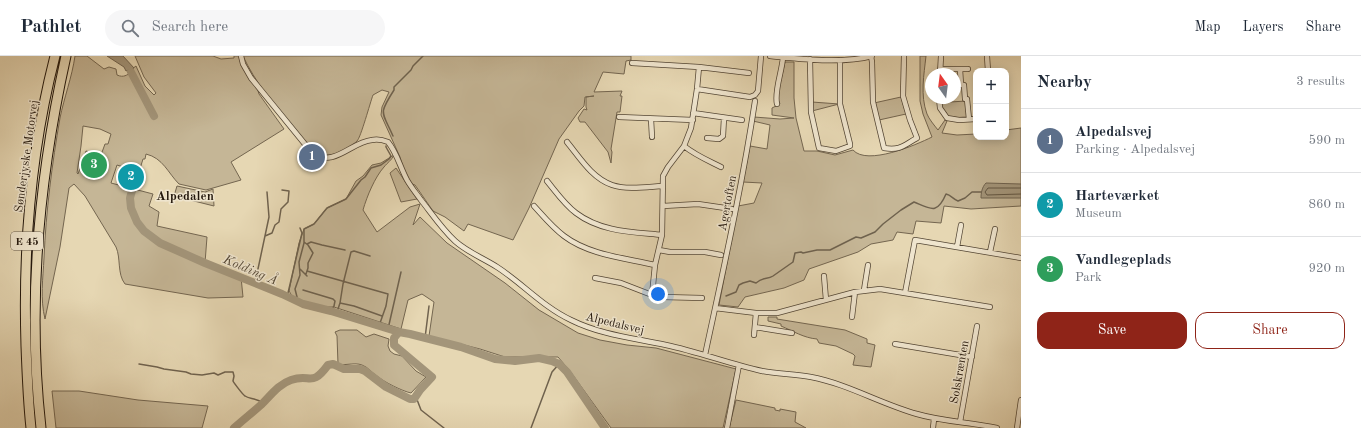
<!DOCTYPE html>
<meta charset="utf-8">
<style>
:root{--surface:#fff;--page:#f6f6f7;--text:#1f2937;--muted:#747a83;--line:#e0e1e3;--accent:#8f2418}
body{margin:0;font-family:"Old Standard TT",serif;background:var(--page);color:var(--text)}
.controls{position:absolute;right:12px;top:12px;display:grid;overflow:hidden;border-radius:8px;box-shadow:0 2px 10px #0003}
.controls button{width:36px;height:36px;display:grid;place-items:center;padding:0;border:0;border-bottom:1px solid var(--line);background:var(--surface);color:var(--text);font:20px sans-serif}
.compass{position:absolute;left:925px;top:12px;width:36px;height:36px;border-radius:50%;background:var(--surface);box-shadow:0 2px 10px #0003;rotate:346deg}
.you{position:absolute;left:658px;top:238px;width:14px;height:14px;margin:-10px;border:3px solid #fff;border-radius:50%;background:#1a73e8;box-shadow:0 0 0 6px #1a73e833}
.badge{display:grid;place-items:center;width:26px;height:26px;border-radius:50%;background:var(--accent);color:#fff;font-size:13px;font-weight:700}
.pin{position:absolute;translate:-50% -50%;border:2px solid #fff;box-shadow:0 1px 4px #0006}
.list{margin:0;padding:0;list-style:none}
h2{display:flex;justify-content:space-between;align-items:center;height:52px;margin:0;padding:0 16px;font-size:17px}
h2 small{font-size:13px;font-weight:400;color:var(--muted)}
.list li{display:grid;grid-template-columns:26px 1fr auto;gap:12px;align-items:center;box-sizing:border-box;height:64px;padding:0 16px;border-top:1px solid var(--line)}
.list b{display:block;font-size:15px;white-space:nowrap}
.list p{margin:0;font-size:13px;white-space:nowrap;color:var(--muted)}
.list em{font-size:13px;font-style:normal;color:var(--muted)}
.actions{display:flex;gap:8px;padding:12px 16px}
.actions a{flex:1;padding:9px 0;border:1px solid var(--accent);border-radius:12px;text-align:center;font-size:14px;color:var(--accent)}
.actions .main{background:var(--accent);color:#fff}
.icon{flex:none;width:22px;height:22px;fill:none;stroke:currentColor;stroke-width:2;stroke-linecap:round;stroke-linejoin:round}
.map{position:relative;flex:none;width:1021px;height:372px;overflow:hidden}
header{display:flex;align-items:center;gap:24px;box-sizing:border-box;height:56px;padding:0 20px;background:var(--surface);border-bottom:1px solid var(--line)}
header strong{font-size:19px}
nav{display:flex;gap:22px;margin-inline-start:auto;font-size:14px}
.search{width:280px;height:36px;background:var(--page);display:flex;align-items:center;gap:10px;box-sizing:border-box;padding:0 14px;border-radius:22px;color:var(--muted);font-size:15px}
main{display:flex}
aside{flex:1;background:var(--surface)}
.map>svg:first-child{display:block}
.green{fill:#c5b696;stroke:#746650;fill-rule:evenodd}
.water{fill:#a3957a;stroke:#6f624e}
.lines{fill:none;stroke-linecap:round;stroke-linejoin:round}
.shore{stroke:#625642;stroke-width:1}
.stream{stroke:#6f624e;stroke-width:1.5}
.river{stroke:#a3957a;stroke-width:8}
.street-casing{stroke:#534635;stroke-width:6}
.highway-casing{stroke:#22160b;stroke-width:11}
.street{stroke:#efe5ce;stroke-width:4.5}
.highway{stroke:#e6d7b3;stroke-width:9}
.labels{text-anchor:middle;stroke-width:3;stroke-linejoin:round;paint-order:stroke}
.shield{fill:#efe5ce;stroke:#605446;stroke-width:1}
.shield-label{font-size:11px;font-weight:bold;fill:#22160b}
.street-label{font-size:12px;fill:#22160b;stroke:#efe5ce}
.neighbourhood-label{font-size:13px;font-weight:bold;fill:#22160b;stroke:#efe5ce}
.water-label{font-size:13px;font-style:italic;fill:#564937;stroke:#efe5ce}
</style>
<header>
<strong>Pathlet</strong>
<div class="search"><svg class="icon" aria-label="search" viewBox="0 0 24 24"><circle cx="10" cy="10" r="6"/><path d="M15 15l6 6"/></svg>Search here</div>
<nav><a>Map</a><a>Layers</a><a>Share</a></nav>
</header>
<main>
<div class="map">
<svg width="1021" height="372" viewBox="0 0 1021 372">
<rect width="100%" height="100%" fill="#e6d7b3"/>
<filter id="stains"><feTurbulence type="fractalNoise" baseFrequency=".005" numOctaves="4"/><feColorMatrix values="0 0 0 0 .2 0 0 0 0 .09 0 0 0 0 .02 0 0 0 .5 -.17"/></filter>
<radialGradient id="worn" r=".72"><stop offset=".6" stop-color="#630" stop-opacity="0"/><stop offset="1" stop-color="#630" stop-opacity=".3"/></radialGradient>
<!-- green -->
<path class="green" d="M75,0H87L104,13L109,11L116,13L117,19C124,22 126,19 133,16L132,13L136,10L145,30L154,39L156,37L144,21L135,0H213L221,3L234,2V0H239C242,15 256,24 259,38L284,73L231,106L241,124L206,134L179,128C168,117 163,102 146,98L145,103H143L139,116L117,109L111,127L153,138L149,150L159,156L157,170L207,181L205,207L241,221L243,241L208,242L125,228C117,218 121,202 116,191L85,140L74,128L69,132L60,191L45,263C40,243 43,222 44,202C46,155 52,108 60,62C64,42 72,21 75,0ZM83,70L100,73L111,78L108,88H105L101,99L86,95L78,118L77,117L81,90Z
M243,0H631V4L626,5L624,18L603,16L594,36L622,35L620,40H622L620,56H617L611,93L612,96L611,107L608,96L585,66H580L578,62L584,53L587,54L586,51V41L594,40L585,41L584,50L579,55L559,83L529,152L513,184L468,168L464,175L445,161L433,155L415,129L412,128L404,114L400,101L381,59L382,51L389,36L382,34L373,39C370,47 361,81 357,85C348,94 328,104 316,97C306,91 298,79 291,70C273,47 255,26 243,0Z
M920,0H926C924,19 920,39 927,58C929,63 934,69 938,74L945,64L947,65L942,77L957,79L976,78V81H1006V74L1021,72V150L971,153L944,150L941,167L916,165L913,178L897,176L893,184L871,188L858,196L809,213L804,224L784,232L745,241L738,251L719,249L738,150L754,147L762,127L743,126L750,90L767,93L770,69L753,65L754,61L780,63L794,62L772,59V52L780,48L777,41L785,6H794V42L796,62L804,95H817L835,99L853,94C867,110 916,89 932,81L923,58L920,45Z
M901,41L906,58L879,64L874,47Z
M940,42H950V46L966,45L967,59L966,62L949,61L942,52Z
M812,46L839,48L812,55Z
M394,99C391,105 388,106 384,111C375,121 367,140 363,154L377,176L410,151L420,148L413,169L420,161L447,187L505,227L539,254L578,277L600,284L627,289L656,292L736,313L723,372H611L570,315L558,301H505L480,293L429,280L434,246L422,238L408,244L401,273L334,251H326L297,245L294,243L289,235L299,187L304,173L314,168L327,152L346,143L356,125L363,120L372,109L381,107Z
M396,112L417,143L401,146L390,117Z
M177,130L205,136L213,133L214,150L174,140Z
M768,261H777V263L845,274L867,283V287L875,289L871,311L853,309L855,300L853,298L836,290L819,287L817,283C804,282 793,275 781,270V268L768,265Z
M340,274H357L366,281L374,278L389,283L388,290L390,295L394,298L402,300L416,315L426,321L411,337C402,335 384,326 377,320C372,317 368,311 362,309C354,306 346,310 338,308L337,280L335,276Z
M52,335H79L138,344L208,350L202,372H56Z
M736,344L775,352V354L780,355V353L796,356L795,366L806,372H729Z"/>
<!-- water -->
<path class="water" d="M107,0H123L134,12L126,15L124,11Z
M986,127L1021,128V142H981C981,137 982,131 986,127Z"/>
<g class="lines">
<!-- shore -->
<path class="shore" d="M1021,132H988L985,136L987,139L1021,138"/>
<!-- stream -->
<path class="stream" d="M393,80C382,55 378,59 394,34V31L411,14L413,10L423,0
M265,180L272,177L275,169L279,166L281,153L288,146L289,135L282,134
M304,186L308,189L313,197L308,207V212L306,218
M307,188L311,186L322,189L345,194
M300,213L307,220
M307,215L388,238L386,250L379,270
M255,227L269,161L267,136
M303,234L333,243L335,245L334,250L331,255
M726,240L736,236L739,229L743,227L750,225L756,227C764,220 767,224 773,220L793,206L795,197L801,196L803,197L817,194H830L856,181L861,182L875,176L883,168L901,154L914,146C931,153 937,159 946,138C951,139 953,143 958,145L965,142L972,136H981
M289,241L288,237L302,177L300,172
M295,245L297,241L295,233L300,219L299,206L304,187V173L314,168L327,152L346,143L361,124L365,121L371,112L381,109L389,103L391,100L386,91V90
M340,247L354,250L382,260
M337,256L340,247L343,228L351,196L354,195L370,200
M388,273L401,216
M425,282L429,250
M139,308L157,311L164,313L186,316L191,318L202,319L214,317L218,319L225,316H233L234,320L233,325C234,327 243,339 245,340C249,343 256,342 263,347
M416,341L421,354L444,372
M531,372L552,316L559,308"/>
<!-- river -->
<path class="river" d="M131,16L154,60
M133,131L130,142L131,152L137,166L144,175L160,187L205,207L282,238L303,248L331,255L399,276L410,278L461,291L495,303L515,305L539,302L552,305L559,308L567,316L605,372
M234,372C243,364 253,356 262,348C271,339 279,328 291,324C311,317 311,332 328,309L333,308L344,313H360L365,315L386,331L410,343H414L420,334L432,321L394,289V282L399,276"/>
<defs>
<path id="street" d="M241,0L243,8L251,22L313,98C335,111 351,86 372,84C377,83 383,84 388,86C397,97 400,111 407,124C411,131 416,137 421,144C432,158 442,173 455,185C467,196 483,202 497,211C522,227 543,251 571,264C601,279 634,282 666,289C699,296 730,308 762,315C778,318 795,318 811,321C848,328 881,348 917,358C944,366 971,366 997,372
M770,0C802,3 841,8 872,0
M871,0L872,6L873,46L884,92C900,95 904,89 917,82L910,64L903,40L904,0
M987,0L988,15
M810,3L811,56L819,92L836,95L850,90V88L840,48V4
M632,7L699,11L749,17
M940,13H960L961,29H964L965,43H967L969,63
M960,13H968
M940,18L941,0
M697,33L750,41L755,39L758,35L761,0
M939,42L940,52L947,62L959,64L976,63
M777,48C774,35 782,16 783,1
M693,57L742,64
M619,61L693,64
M651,63L652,81
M707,82L719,83L723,80L724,62
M567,86C580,102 592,122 612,129C627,134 646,131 662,130
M684,90C695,99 707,104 721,111
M547,125C556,136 565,149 576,157C601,176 633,176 662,179
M534,150C544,161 553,172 564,180C589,199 625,202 655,209
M663,150L698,148L732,153
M957,191L961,169
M659,194L670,196H705L721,199
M990,196L995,173
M824,220L826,244
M595,222L621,227L652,239L663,241L702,242
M864,234L868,209
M905,237L915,184L1021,202
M652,239L655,209L662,179L663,120L668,111L684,90L691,72L697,33L699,11
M715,252L756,257H777L855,236L880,233L990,251
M852,261L855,236
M755,271L792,277
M754,279L756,257
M895,288L972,301
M705,299C723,215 742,131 755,45
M960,366L977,270
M727,372L739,309
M933,372L934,363
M1017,372L1021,344"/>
<path id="highway" d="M31,372C28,345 27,317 26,290C23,194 31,93 55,0
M41,372C27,248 39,121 66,0"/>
</defs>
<!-- street casing -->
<use href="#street" class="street-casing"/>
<!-- highway casing -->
<use href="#highway" class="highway-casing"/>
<!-- street -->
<use href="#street" class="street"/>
<!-- highway -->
<use href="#highway" class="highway"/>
</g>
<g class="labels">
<!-- shield labels -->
<rect class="shield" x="11" y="176" width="32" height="18" rx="3"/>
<g class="shield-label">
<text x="27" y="189">E 45</text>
</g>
<!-- street labels -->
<g class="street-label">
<text transform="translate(26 100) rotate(-82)" y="4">Sønderjyske Motorvej</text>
<text transform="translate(727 147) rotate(-79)" y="4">Agertoften</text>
<text transform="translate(615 267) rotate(14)" y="4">Alpedalsvej</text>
<text transform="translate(959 316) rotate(-80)" y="4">Solskrænten</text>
</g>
<!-- neighbourhood labels -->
<g class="neighbourhood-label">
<text x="185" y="144">Alpedalen</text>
</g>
<!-- water labels -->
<g class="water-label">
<text transform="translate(251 213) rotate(23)" y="5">Kolding Å</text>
</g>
</g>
<rect width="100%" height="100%" filter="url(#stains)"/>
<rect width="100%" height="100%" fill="url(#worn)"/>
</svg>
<div class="controls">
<button>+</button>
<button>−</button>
</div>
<svg class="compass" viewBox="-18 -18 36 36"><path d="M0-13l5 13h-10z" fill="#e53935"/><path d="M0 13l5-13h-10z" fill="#747a83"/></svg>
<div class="you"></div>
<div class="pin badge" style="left:312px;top:101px;background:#5c6f8a">1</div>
<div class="pin badge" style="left:131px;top:121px;background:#0f9aa8">2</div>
<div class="pin badge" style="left:94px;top:109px;background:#2e9e5b">3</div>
</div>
<aside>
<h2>Nearby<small>3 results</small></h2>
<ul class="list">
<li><span class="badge" style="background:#5c6f8a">1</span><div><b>Alpedalsvej</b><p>Parking · Alpedalsvej</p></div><em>590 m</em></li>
<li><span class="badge" style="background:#0f9aa8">2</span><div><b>Harteværket</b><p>Museum</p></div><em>860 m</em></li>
<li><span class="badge" style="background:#2e9e5b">3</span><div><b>Vandlegeplads</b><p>Park</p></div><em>920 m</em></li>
</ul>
<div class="actions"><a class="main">Save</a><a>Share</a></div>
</aside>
</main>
